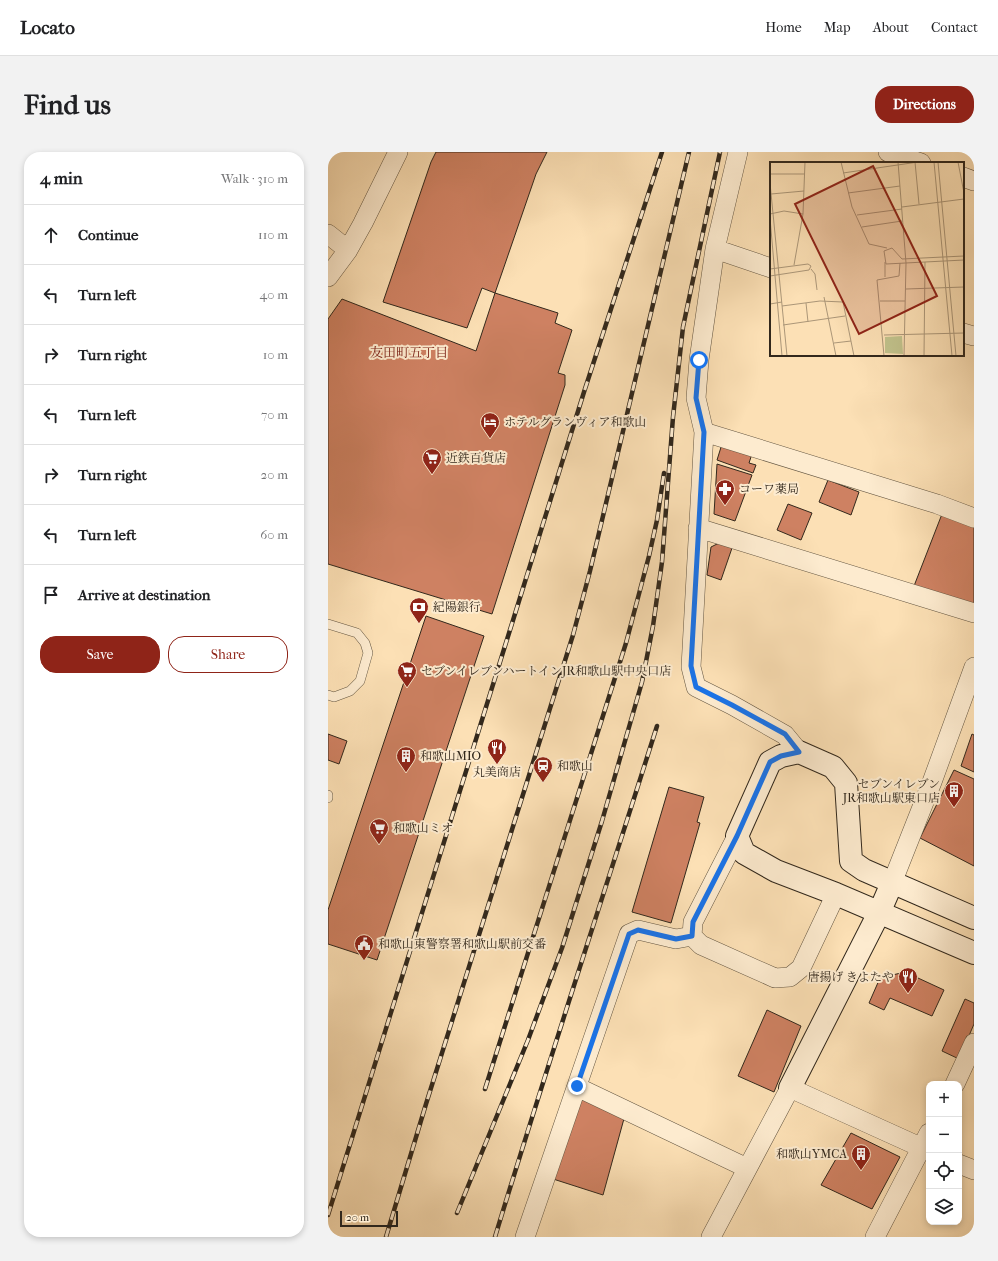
<!DOCTYPE html>
<meta charset="utf-8">
<style>
:root{--surface:#fff;--page:#f2f2f2;--text:#202124;--muted:#757577;--line:#e0e0e0;--accent:#8f2418}
body{margin:0;font-family:"IM FELL French Canon","Noto Serif JP",serif;background:var(--page);color:var(--text)}
.controls{position:absolute;right:12px;bottom:12px;display:grid;overflow:hidden;border-radius:8px;box-shadow:0 2px 6px #0003}
.controls button{width:36px;height:36px;display:grid;place-items:center;padding:0;border:0;border-bottom:1px solid var(--line);background:var(--surface);color:var(--text);font:20px sans-serif}
.scale{position:absolute;left:12px;bottom:10px;width:58px;box-sizing:border-box;padding-left:4px;border:2px solid #32281c;border-top:0;font-size:11px;line-height:14px;white-space:nowrap;color:#32281c;-webkit-text-stroke:3px #fdebcf;paint-order:stroke}
.stop{position:absolute;width:12px;height:12px;margin:-9px;border:3px solid #1a73e8;border-radius:50%;background:#fff}
.stop.end{background:#1a73e8;border-color:#fff;box-shadow:0 1px 4px #0008}
.list{margin:0;padding:0;list-style:none}
h2{display:flex;justify-content:space-between;align-items:center;height:52px;margin:0;padding:0 16px;font-size:17px}
h2 small{font-size:13px;font-weight:400;color:var(--muted)}
.list li{display:grid;grid-template-columns:26px 1fr auto;gap:12px;align-items:center;box-sizing:border-box;height:60px;padding:0 16px;border-top:1px solid var(--line)}
.list b{display:block;font-size:15px;white-space:nowrap}
.list em{font-size:13px;font-style:normal;color:var(--muted)}
.actions{display:flex;gap:8px;padding:12px 16px}
.actions a{flex:1;padding:9px 0;border:1px solid var(--accent);border-radius:16px;text-align:center;font-size:14px;color:var(--accent)}
.actions .main{background:var(--accent);color:#fff}
.icon{flex:none;width:22px;height:22px;fill:none;stroke:currentColor;stroke-width:2;stroke-linecap:round;stroke-linejoin:round}
.map{position:relative;flex:none;width:646px;height:1085px;overflow:hidden;border-radius:16px}
header{display:flex;align-items:center;gap:24px;box-sizing:border-box;height:56px;padding:0 20px;background:var(--surface);border-bottom:1px solid var(--line)}
header strong{font-size:19px}
nav{display:flex;gap:22px;margin-inline-start:auto;font-size:14px}
.intro{display:flex;align-items:center;justify-content:space-between;box-sizing:border-box;height:96px;padding:0 24px}
h1{margin:0;font-size:28px}
.button{padding:10px 18px;border-radius:16px;background:var(--accent);color:#fff;font-size:14px;font-weight:700}
main{display:flex;gap:24px;padding:0 24px}
aside{flex:1;background:var(--surface);border-radius:16px;box-shadow:0 2px 6px #0003}
.map>svg:first-child{display:block}
.building{fill:#ce8162;stroke:#32281c}
.lines{fill:none;stroke-linecap:round;stroke-linejoin:round}
.lane-casing{stroke:#645642;stroke-width:10}
.street-casing{stroke:#645642;stroke-width:20}
.secondary-casing{stroke:#32281c;stroke-width:24}
.lane{stroke:#fdebcf;stroke-width:9}
.street{stroke:#fdebcf;stroke-width:19}
.secondary{stroke:#fdebcf;stroke-width:22}
.rail-casing{stroke:#32281c;stroke-width:4.5}
.rail{stroke:#fdebcf;stroke-width:3;stroke-dasharray:9;stroke-linecap:butt}
.route{stroke:#1a73e8;stroke-width:5}
.labels{text-anchor:middle;stroke-width:4;stroke-linejoin:round;paint-order:stroke}
.poi-label{font-size:12px;fill:#32281c;stroke:#fdebcf;text-anchor:start}
.neighbourhood-label{font-size:13px;fill:#7a1f14;stroke:#fdebcf}
.inset-road{fill:none;stroke:#ab9678;stroke-width:1}
.view{fill:#8f2418;fill-opacity:0.15;stroke:#8f2418;stroke-width:2}
.inset-edge{fill:none;stroke:#32281c;stroke-width:2}
</style>
<header>
<strong>Locato</strong>
<nav><a>Home</a><a>Map</a><a>About</a><a>Contact</a></nav>
</header>
<div class="intro"><h1>Find us</h1><a class="button">Directions</a></div>
<main>
<aside>
<h2>4 min<small>Walk · 310 m</small></h2>
<ul class="list">
<li><svg class="icon" aria-label="ahead" viewBox="0 0 24 24"><path d="M12 20V5M6 11l6-6 6 6"/></svg><div><b>Continue</b></div><em>110 m</em></li>
<li><svg class="icon" aria-label="left" viewBox="0 0 24 24"><path d="M17 20v-9H6M10 6l-5 5 5 5"/></svg><div><b>Turn left</b></div><em>40 m</em></li>
<li><svg class="icon" aria-label="right" viewBox="0 0 24 24"><path d="M7 20v-9h11M14 6l5 5-5 5"/></svg><div><b>Turn right</b></div><em>10 m</em></li>
<li><svg class="icon" aria-label="left" viewBox="0 0 24 24"><path d="M17 20v-9H6M10 6l-5 5 5 5"/></svg><div><b>Turn left</b></div><em>70 m</em></li>
<li><svg class="icon" aria-label="right" viewBox="0 0 24 24"><path d="M7 20v-9h11M14 6l5 5-5 5"/></svg><div><b>Turn right</b></div><em>20 m</em></li>
<li><svg class="icon" aria-label="left" viewBox="0 0 24 24"><path d="M17 20v-9H6M10 6l-5 5 5 5"/></svg><div><b>Turn left</b></div><em>60 m</em></li>
<li><svg class="icon" aria-label="arrive" viewBox="0 0 24 24"><path d="M6 21V4h12l-3 4 3 4H6"/></svg><div><b>Arrive at destination</b></div></li>
</ul>
<div class="actions"><a class="main">Save</a><a>Share</a></div>
</aside>
<div class="map">
<svg width="646" height="1085" viewBox="0 0 646 1085">
<rect width="100%" height="100%" fill="#fce0b5"/>
<filter id="stains"><feTurbulence type="fractalNoise" baseFrequency=".005" numOctaves="4"/><feColorMatrix values="0 0 0 0 .2 0 0 0 0 .09 0 0 0 0 .02 0 0 0 .5 -.17"/></filter>
<radialGradient id="worn" r=".72"><stop offset=".6" stop-color="#630" stop-opacity="0"/><stop offset="1" stop-color="#630" stop-opacity=".3"/></radialGradient>
<!-- building -->
<path class="building" d="M108,0H219L208,22L167,141L154,136L139,176L55,150L103,10Z
M167,141L230,161L227,171L244,178L230,221L237,223V233L164,462L0,412V167L14,147L148,199Z
M394,292L424,302L421,311L428,313L425,321L389,308Z
M389,312L424,323L407,369L386,362Z
M500,328L531,340L523,363L491,350Z
M460,352L484,361L473,388L449,378Z
M614,362L646,373V453L586,434Z
M391,391L404,396L393,428L379,423L383,395Z
M98,464L156,484L49,808L0,792V758Z
M0,582L19,589L11,612L0,608Z
M644,582L646,583V620L633,614Z
M626,618L646,627V714L592,686Z
M341,635L376,645L369,670L372,671L343,771L304,760Z
M577,820L616,838L604,864L562,846L556,858L541,851L552,826Z
M637,847L646,851V872L631,907L614,899Z
M439,858L473,874L446,940L410,924Z
M252,941L297,963L275,1043L222,1026Z
M523,981L572,1005L544,1057L493,1033Z"/>
<g class="lines">
<defs>
<path id="lane" d="M0,472L29,481L37,491L40,501L32,529L22,539L6,545L0,543
M0,643V646"/>
<path id="street" d="M410,0L387,97L371,208L368,246L376,280L363,515L368,535L404,553L457,583L471,600
M560,0L593,11
M635,25L646,29
M0,82L20,98
M387,97L443,116
M0,125L20,98L35,71L70,0
M635,181L646,184
M376,280L609,352L646,366
M370,376L646,461
M564,731L604,630L646,515
M364,784L373,793L447,826L462,825L473,816L508,742
M364,784L365,770L409,684
M627,932L646,891
M249,935L419,1016
M631,1012L646,1018
M197,1085L301,782L310,778L348,787L364,784
M383,1085L462,936L601,999
M547,1085L601,981"/>
<path id="secondary" d="M646,766L536,718L523,709L518,631L505,615L471,600L453,604L442,610L409,684L416,701L448,719L508,742L646,801
M462,936L551,761L564,731"/>
</defs>
<!-- lane casing -->
<use href="#lane" class="lane-casing"/>
<!-- street casing -->
<use href="#street" class="street-casing"/>
<!-- secondary casing -->
<use href="#secondary" class="secondary-casing"/>
<!-- lane -->
<use href="#lane" class="lane"/>
<!-- street -->
<use href="#street" class="street"/>
<!-- secondary -->
<use href="#secondary" class="secondary"/>
<defs>
<path id="rail" d="M157,937L298,491L321,404L329,368L336,321
M129,1061L200,888L234,796L274,669L314,530L325,474L334,410L345,265L355,175L392,0
M0,1063L256,240L334,0
M58,1085L98,952L245,483L262,419L361,0
M167,1085C219,914 275,745 329,574"/>
</defs>
<!-- rail casing -->
<use href="#rail" class="rail-casing"/>
<!-- rail -->
<use href="#rail" class="rail"/>
</g>
<g class="lines">
<!-- route -->
<path class="route" d="M249,934L301,782L310,778L348,787L364,784L365,770L409,684L442,610L453,604L471,600L457,582L404,553L368,535L363,514L376,280L368,246L371,208"/>
</g>
<!-- icons -->
<defs>
<symbol id="hotel-pin" viewBox="-11 -11 22 30"><path d="M0 17L-7.5 6A9.5 9.5 0 1 1 7.5 6Z" fill="#8f2418" stroke="#fdebcf"/><path d="M-6-4.5h1.5V1H6V5H4.5V3h-9V5H-6ZM-4 0a1.8 1.8 0 1 1 3.6 0ZM.5 0V-2.5h3Q6-2.5 6 0Z" fill="#fff"/></symbol>
<symbol id="supermarket-pin" viewBox="-11 -11 22 30"><path d="M0 17L-7.5 6A9.5 9.5 0 1 1 7.5 6Z" fill="#8f2418" stroke="#fdebcf"/><path d="M-6-5.5h2.5l.6 2H6L4.5 2H-2.5L-4.4-4H-6ZM-1.5 3.2a1.3 1.3 0 1 0 .1 0ZM3 3.2a1.3 1.3 0 1 0 .1 0Z" fill="#fff"/></symbol>
<symbol id="pharmacy-pin" viewBox="-11 -11 22 30"><path d="M0 17L-7.5 6A9.5 9.5 0 1 1 7.5 6Z" fill="#8f2418" stroke="#fdebcf"/><path d="M-2-6h4v4h4v4h-4v4h-4v-4h-4v-4h4Z" fill="#fff"/></symbol>
<symbol id="bank-pin" viewBox="-11 -11 22 30"><path d="M0 17L-7.5 6A9.5 9.5 0 1 1 7.5 6Z" fill="#8f2418" stroke="#fdebcf"/><path d="M-6-4H6V4H-6ZM0-2.3a2.3 2.3 0 1 0 0 4.6a2.3 2.3 0 1 0 0-4.6Z" fill="#fff"/></symbol>
<symbol id="restaurant-pin" viewBox="-11 -11 22 30"><path d="M0 17L-7.5 6A9.5 9.5 0 1 1 7.5 6Z" fill="#8f2418" stroke="#fdebcf"/><path d="M-5-6h1v4h1v-4h1v4h1v-4h1v5L-1.5 .5V6h-2V.5L-5-1ZM5-6V6H3V1.5H1.5Q1.5-4 5-6Z" fill="#fff"/></symbol>
<symbol id="building-pin" viewBox="-11 -11 22 30"><path d="M0 17L-7.5 6A9.5 9.5 0 1 1 7.5 6Z" fill="#8f2418" stroke="#fdebcf"/><path d="M-4-6H4V6H1V3H-1V6H-4ZM-2.5-4.3h1.7v1.8h-1.7ZM.8-4.3h1.7v1.8H.8ZM-2.5-1h1.7V.8h-1.7ZM.8-1h1.7V.8H.8Z" fill="#fff"/></symbol>
<symbol id="station-pin" viewBox="-11 -11 22 30"><path d="M0 17L-7.5 6A9.5 9.5 0 1 1 7.5 6Z" fill="#8f2418" stroke="#fdebcf"/><path d="M-3-6H3Q5-6 5-4V2Q5 4 3 4L4.5 6H3L1.5 4h-3L-3 6H-4.5L-3 4Q-5 4-5 2V-4Q-5-6-3-6ZM-3.5-4v3h7v-3ZM-3.5 1v1.5H-2V1ZM2 1v1.5H3.5V1Z" fill="#fff"/></symbol>
<symbol id="civic-pin" viewBox="-11 -11 22 30"><path d="M0 17L-7.5 6A9.5 9.5 0 1 1 7.5 6Z" fill="#8f2418" stroke="#fdebcf"/><path d="M-.6-6.5H3V-4.5H.6V-3L4-1V1h2V6H-6V1h2V-1L-.6-3ZM-1.2 2.5V6h2.4V2.5Z" fill="#fff"/></symbol>
</defs>
<g fill-rule="evenodd">
<use href="#hotel-pin" x="151" y="259" width="22" height="30"/>
<use href="#supermarket-pin" x="93" y="295" width="22" height="30"/>
<use href="#pharmacy-pin" x="386" y="326" width="22" height="30"/>
<use href="#bank-pin" x="80" y="444" width="22" height="30"/>
<use href="#supermarket-pin" x="68" y="508" width="22" height="30"/>
<use href="#restaurant-pin" x="158" y="585" width="22" height="30"/>
<use href="#building-pin" x="67" y="593" width="22" height="30"/>
<use href="#station-pin" x="204" y="603" width="22" height="30"/>
<use href="#building-pin" x="615" y="628" width="22" height="30"/>
<use href="#supermarket-pin" x="40" y="665" width="22" height="30"/>
<use href="#civic-pin" x="25" y="781" width="22" height="30"/>
<use href="#restaurant-pin" x="569" y="814" width="22" height="30"/>
<use href="#building-pin" x="522" y="991" width="22" height="30"/>
</g>
<g class="labels">
<!-- poi labels -->
<g class="poi-label">
<text x="176" y="274">ホテルグランヴィア和歌山</text>
<text x="118" y="310">近鉄百貨店</text>
<text x="411" y="341">コーワ薬局</text>
<text x="105" y="459">紀陽銀行</text>
<text x="93" y="523">セブンイレブンハートインJR和歌山駅中央口店</text>
<text x="92" y="608">和歌山MIO</text>
<text x="229" y="618">和歌山</text>
<text x="169" y="624" text-anchor="middle">丸美商店</text>
<text x="612" y="636" text-anchor="end">セブンイレブン<tspan x="612" dy="14">JR和歌山駅東口店</tspan></text>
<text x="65" y="680">和歌山ミオ</text>
<text x="50" y="796">和歌山東警察署和歌山駅前交番</text>
<text x="566" y="829" text-anchor="end">唐揚げ きよたや</text>
<text x="519" y="1006" text-anchor="end">和歌山YMCA</text>
</g>
<!-- neighbourhood labels -->
<g class="neighbourhood-label">
<text x="81" y="205">友田町五丁目</text>
</g>
</g>
<!-- overview -->
<g transform="translate(442 10)">
<rect width="194" height="194" fill="#fce0b5"/>
<path d="M132,174L133,192L115,191V175Z" fill="#c1c28c"/>
<path class="inset-road" d="M71,0L82,45L99,82L117,86M128,0L136,101L134,194M145,0L149,42M164,0L182,194M168,0L186,194M188,0L194,31M73,11L148,0M0,12H35M0,21L17,194M78,31L130,24M1,32L34,29M132,45L194,37M0,52L14,49L33,52M87,53L132,47M0,56L12,194M92,65L132,59M194,94L132,97L122,86L114,89L116,102L194,98M115,100V115M24,103L33,52L35,0M0,107L38,102L41,104L39,108L0,114M41,107L45,112L47,128M136,127L194,125M54,135L66,194M110,139H135M36,141L38,160M0,142L12,140M12,144L50,139L73,140L84,194M13,163L75,154M114,173L194,171M64,181L81,179M114,194L107,118L129,114L130,101M154,194L155,100"/>
<path class="view" d="M103,4L167,134L89,172L25,42Z"/>
<rect width="194" height="194" class="inset-edge"/>
</g>
<rect width="100%" height="100%" filter="url(#stains)"/>
<rect width="100%" height="100%" fill="url(#worn)"/>
</svg>
<div class="controls">
<button>+</button>
<button>−</button>
<button><svg class="icon" aria-label="locate" viewBox="0 0 24 24"><circle cx="12" cy="12" r="6"/><path d="M12 2v4M12 18v4M2 12h4M18 12h4"/></svg></button>
<button><svg class="icon" aria-label="layers" viewBox="0 0 24 24"><path d="M12 4l9 5-9 5-9-5zM3 14l9 5 9-5"/></svg></button>
</div>
<div class="scale">20 m</div>
<div class="stop" style="left:371px;top:208px"></div>
<div class="stop end" style="left:249px;top:934px"></div>
</div>
</main>
